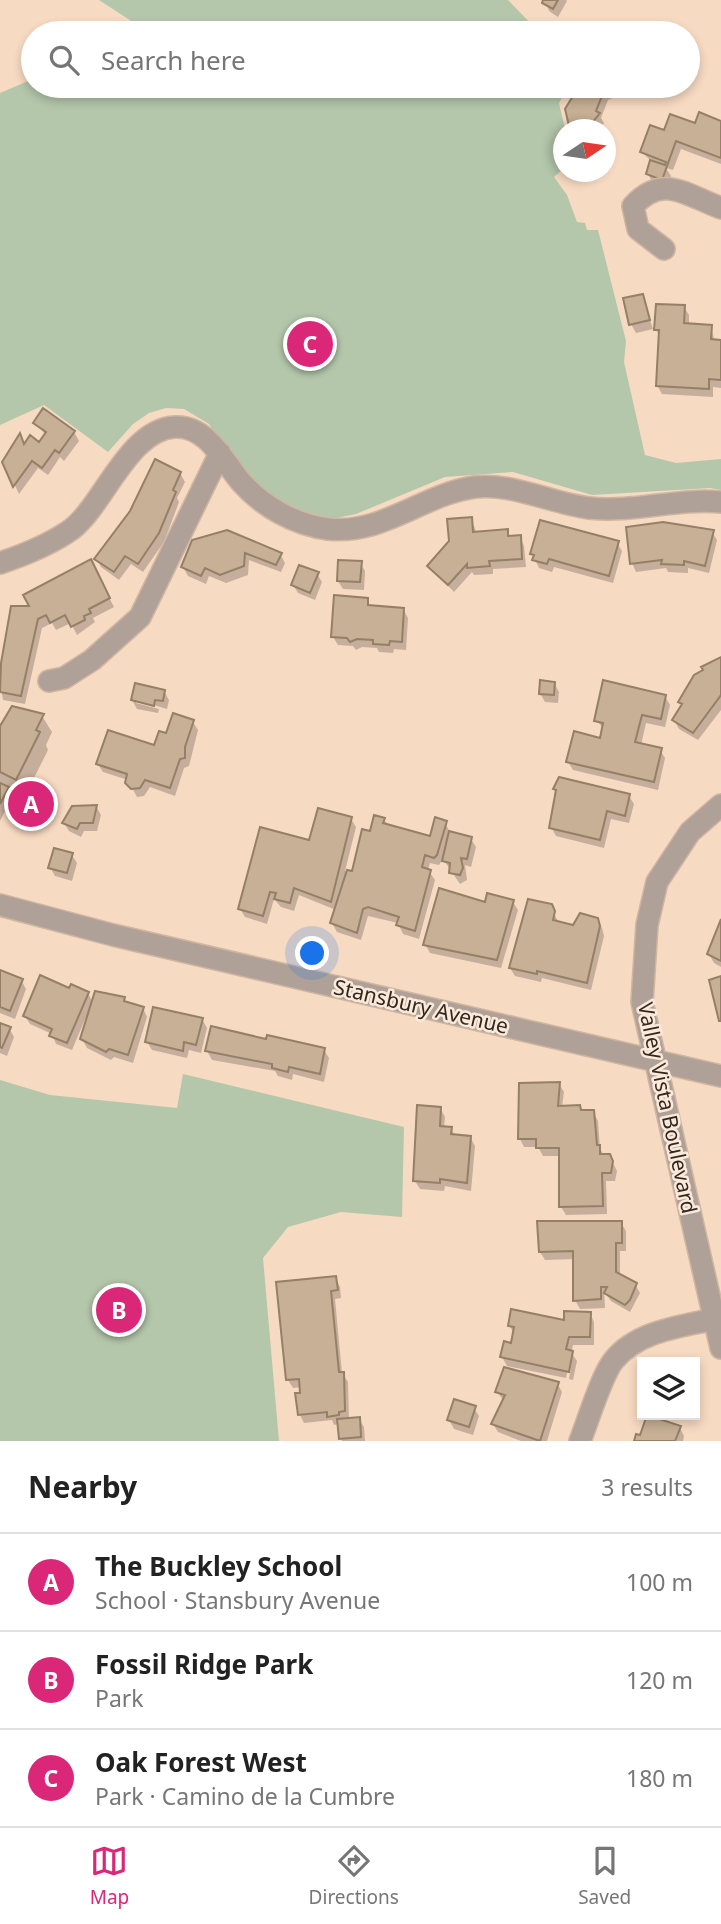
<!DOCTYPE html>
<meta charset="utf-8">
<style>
:root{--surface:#fff;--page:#f6f6f6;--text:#222;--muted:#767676;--line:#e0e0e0;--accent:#db2777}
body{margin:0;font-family:"Noto Sans",sans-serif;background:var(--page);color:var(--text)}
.controls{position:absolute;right:21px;bottom:21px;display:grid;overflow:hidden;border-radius:0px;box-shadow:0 4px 10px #0003}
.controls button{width:63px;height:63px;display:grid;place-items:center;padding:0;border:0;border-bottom:2px solid var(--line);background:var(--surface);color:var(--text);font:35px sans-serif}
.compass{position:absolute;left:553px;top:119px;width:63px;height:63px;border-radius:50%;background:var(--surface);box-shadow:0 4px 10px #0003;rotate:77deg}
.you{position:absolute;left:313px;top:954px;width:24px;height:24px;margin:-18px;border:5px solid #fff;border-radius:50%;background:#1a73e8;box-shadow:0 0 0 10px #1a73e833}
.badge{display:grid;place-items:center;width:46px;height:46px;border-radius:50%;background:var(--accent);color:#fff;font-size:23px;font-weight:700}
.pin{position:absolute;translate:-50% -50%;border:4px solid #fff;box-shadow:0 2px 7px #0006}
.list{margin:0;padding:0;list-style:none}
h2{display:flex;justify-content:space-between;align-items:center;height:91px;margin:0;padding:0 28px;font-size:30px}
h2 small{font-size:23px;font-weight:400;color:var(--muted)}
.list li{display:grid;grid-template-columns:46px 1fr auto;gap:21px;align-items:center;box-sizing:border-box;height:98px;padding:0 28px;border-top:2px solid var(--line)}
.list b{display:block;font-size:26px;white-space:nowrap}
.list p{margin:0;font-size:23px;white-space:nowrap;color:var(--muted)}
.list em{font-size:23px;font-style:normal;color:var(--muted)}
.icon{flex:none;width:38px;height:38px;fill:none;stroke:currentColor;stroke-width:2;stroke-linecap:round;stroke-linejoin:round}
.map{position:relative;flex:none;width:721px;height:1441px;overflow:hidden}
.search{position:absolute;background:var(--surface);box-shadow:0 4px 10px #0003;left:21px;right:21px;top:21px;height:77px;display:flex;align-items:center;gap:18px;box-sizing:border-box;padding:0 24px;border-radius:38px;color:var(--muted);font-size:26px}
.sheet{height:385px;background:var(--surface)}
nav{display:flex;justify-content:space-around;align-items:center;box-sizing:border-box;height:98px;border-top:2px solid var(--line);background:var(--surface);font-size:19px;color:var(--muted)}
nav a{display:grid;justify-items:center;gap:4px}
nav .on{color:var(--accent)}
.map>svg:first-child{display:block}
.green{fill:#b4c7ab}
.shadow{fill:#0003}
.building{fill:#c7b095;stroke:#957f66;stroke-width:2}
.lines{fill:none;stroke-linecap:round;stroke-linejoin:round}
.minor-casing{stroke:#d0b6a1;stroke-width:24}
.minor{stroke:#afa198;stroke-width:21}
.labels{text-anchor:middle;stroke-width:5;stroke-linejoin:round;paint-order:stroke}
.street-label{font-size:21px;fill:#33281f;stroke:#fbeadb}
</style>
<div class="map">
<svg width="721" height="1441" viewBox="0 0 721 1441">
<rect width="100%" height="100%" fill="#f7dac2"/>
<!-- green -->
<path class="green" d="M99,0H508L540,33H138L145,30Z
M33,79V86H569L559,103L565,129L563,169L554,177L567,195L577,222L585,223L587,230H598L626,341L624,362L645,455L676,463L721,459V490L710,488L592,495L513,472L445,477L356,514L332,519L277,504L239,473L209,424L184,409L166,408L149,413L133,424L108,452L44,405L0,425V93Z
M183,1074L404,1127L402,1217L341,1212L288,1227L263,1258L279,1441H0V1080L50,1095L177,1108Z"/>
<!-- shadow -->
<path class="shadow" d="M545,0H566L567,1L558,17L549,11Z
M581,86H643L608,100L601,118L604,123L598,130H572L567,109Z
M721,123V164L681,149L673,170L666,168L671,176L666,187L652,182L648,173L652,162L642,152L665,132Z
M642,296L653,329L636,333L631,324Z
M684,307L689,315V325L711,327L715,342H721V388L713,387V397L662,394L657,385L660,336L656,330Z
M35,423L74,432L79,441L64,461L60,457L48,475L38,468L19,494L4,462L20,436L25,445L39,444L46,435Z
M180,473L185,482L177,498L179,502L164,542L143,572L131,564L119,580L101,567L97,559Z
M471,519L477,533L507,531L511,538L520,537L524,546L526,567L493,569V574L474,575L472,572L454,592L429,566Z
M712,532L717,540L709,573L688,568V573L668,572L666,568L636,572L632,563Z
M194,542L280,554L285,563L281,572L249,560L248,575L226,583L209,576L206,584L188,576L183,567Z
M617,543L622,551L613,583L554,567L552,572L539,568L532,553Z
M360,563L365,571L364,590L343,589L338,581Z
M95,570L114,607L93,618L95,622L77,635L71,623L56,630L52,623L42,628L25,704L3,700L0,682L12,607L32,608Z
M317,574L322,582L315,600L298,593L293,585Z
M367,600L371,607L403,609L408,618L406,650L394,649L393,653L379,652L377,648L362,647L356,650L353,646L338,645L333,637Z
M721,659V710L698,740L679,729L674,720L683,706L680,702Z
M554,683L559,692L558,703L545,702L540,693Z
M164,691L169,700L167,709L136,700V703L159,709L158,713L137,709L132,700Z
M665,696L670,705L665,727L646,723L641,745L660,750L665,758L658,790L573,770L568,762L601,740L604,729L596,720Z
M42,716L52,732L46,745L48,750L25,796L7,788L12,797L0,821V732Z
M193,722L198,730L189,766L184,768L175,796L150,787L144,796L137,797L128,780L103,772L98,764L155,748L167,736Z
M555,789L629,796L634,804L629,823L611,819L604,848L556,836L551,827Z
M96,806L101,815L97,831H84L81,837L69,831L64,823Z
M351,819L356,827L345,871L353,873L371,833L384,819L388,826L431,838L445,822L450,833L471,839L476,847L471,867L465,865L467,880L460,884L443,859L439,865L430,863L428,870L435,880L419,939L403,934L398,923L368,916L361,940L337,932L332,923L336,910L299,895L294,911L281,907L274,899L267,924L245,917L240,909L311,842Z
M72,855L77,863L72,881L55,876L50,867Z
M513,902L518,910L501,968L430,953L425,944L487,904Z
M550,906L559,923L574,927L597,919L602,928L604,936L591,990L542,978L541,982L515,976L510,968Z
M721,925V967L714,963L709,954Z
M0,972L21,980L26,989L15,1019L0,1013Z
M70,990L88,993L93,1003L124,999L126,1003L143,1008L147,1017L133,1063L114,1057L111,1060L87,1048L82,1039L89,1018L86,1017L72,1050L56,1044L52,1034L30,1024L25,1016Z
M202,1019L207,1028L201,1053L189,1050L187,1058L152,1050L147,1042Z
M0,1024L9,1028L14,1037L7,1056L0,1053Z
M267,1041L324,1050L329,1058L324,1082L293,1074L292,1080L278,1076L275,1071L212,1060L207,1051Z
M559,1084L564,1092L562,1107H579L582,1112H593L598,1121L600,1149L604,1155H609L617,1171L615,1181H606L607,1214L566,1215L561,1207V1156H543L538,1147H524L520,1139Z
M440,1108L445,1117L444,1128H451L455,1136L470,1137L475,1146L471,1191L445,1186L444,1191L420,1189L415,1181Z
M621,1223L626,1231V1251H620V1276L635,1284L640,1293L630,1312L611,1301L604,1291L605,1308L580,1309L575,1300V1259L545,1260L540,1252Z
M335,1278L340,1287L341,1298L335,1299L342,1373L348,1382L349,1420L359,1419L364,1427L365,1441H342L339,1424L334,1425L332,1420L304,1423L300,1415L302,1387L293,1388L288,1380L278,1284Z
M590,1313L594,1322V1345H573L566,1378L507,1366L502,1357L512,1345L514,1334L510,1326L566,1322Z
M573,1355L577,1361L573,1380L569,1379Z
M557,1383L562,1392L547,1441H521L498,1432L493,1424L504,1401L497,1392Z
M474,1408L479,1416L473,1435L454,1429L449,1420Z
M648,1417L680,1428L684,1436L683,1441H637Z"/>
<!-- building -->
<path class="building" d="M543,0H558L553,9L542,3Z
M579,86H618L604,91L596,111L600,113L592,123L593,130H570L565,109Z
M699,112L721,121V158L676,141L662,180L646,174L650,160L665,165L666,162L640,152L650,125L664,130L670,114L695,123Z
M643,294L650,320L629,325L623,298Z
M656,304L685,305L684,323L712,325L711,339L721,340V380L709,379V389L656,386L659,330H654Z
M43,408L75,431L59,453L55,450L42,468L32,461L13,487L2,462L20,433L24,444L30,435L39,442L46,432L33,423Z
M155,459L181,472L173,490L176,492L159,533L138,564L125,556L114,572L94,559L130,511Z
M472,517L473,532L508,529V536L521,535L522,559L489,561L490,566L467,568V564L448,585L427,566L449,541L447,519Z
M540,520L619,541L609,576L549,559L547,564L532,560L534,555L530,554Z
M663,522L714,530L705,566L684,561V565L661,564L662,560L630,564L626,527Z
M227,530L282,553L276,565L245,553L244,566L220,575L205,568L201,576L181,567L192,540Z
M91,559L110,598L89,609L91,613L84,616L85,620L71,627L65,615L50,623L46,615L38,619L21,696L0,692L1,663L11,606H29L23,595Z
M338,560L362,561L360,582L337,581Z
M299,565L319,572L310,593L291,585Z
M334,595L368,598V605L404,608L402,642L390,641L389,645L373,644V640L357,639L350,642L347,638L331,637Z
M721,657V695L693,733L672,720L682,704L678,702L694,675L703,670L701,667Z
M540,680L555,682L554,695L539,694Z
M603,680L666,695L661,719L642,715L635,742L662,748L654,782L566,762L574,731L600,738L603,723L594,721Z
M135,683L165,690L163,701L155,700L154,706L131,700Z
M12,706L44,714L36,730L40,732L16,780L0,772V726Z
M173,713L194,720L185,747V758L180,759L170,788L145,780L140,788L131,789L125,783L127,774L96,764L108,730L154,745L159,731L166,733Z
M559,777L630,794L625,816L607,811L600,840L549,828L556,790L553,789Z
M0,783L9,787L0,804Z
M97,805L93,823H80L77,829L62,823L72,806Z
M318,808L352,817L331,902L294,888L290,903L274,899L276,893L270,892L263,916L238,909L260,827L309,840Z
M374,815L385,818L383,823L430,836L435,817L447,821L437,855L434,858L425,855L422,867L431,870L415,931L396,925L399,917L368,907L363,909L357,933L330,923L347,870L352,871L362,829L370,831Z
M449,831L472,837L467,859L461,858L463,868L460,875L449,873L450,863L442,861Z
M54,848L73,853L67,873L48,868Z
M439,888L485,902L487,893L514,900L497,960L423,945Z
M528,899L552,904L555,911L553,920L573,925L580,913L598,918L600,926L587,983L537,971V974L509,968Z
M721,919V961L707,954Z
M0,970L23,979L10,1011L0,1007Z
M40,975L69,988L71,984L89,992L67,1043L49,1036L52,1029L23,1016Z
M721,976V1021H719L709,980Z
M95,991L125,997L124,1001L144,1007L128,1055L109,1049L106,1052L80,1039Z
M153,1007L203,1018L196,1045L184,1042L183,1051L145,1042Z
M0,1023L11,1027L2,1048L0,1047Z
M211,1026L266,1039L267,1035L325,1048L320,1074L289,1067L288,1072L272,1068V1064L205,1051Z
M560,1082L558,1106L580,1105L581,1110H594L597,1145H600V1154H610L613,1161L611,1173H602L603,1206L559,1207V1148H536V1139H518L519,1083Z
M417,1105L441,1107L440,1126L452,1127L451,1134L471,1136L467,1183L440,1179V1183L413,1181Z
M537,1221H622V1243H616V1272L637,1283L630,1300L625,1305L604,1293L607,1287H601V1299L573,1301V1251L539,1252Z
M336,1276L338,1290L331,1291L339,1372H344L345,1411L339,1412V1415L327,1417V1412L298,1415L295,1393H300L299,1379L286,1380L276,1282Z
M511,1309L564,1320V1311L591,1312L590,1337H569L566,1349L573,1351L569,1372L500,1357L504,1341L511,1343L514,1327L508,1326Z
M504,1367L559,1382L540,1441L491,1424L505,1395L495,1392Z
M454,1399L476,1406L469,1427L447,1420Z
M647,1415L681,1426L675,1441H634L636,1434L640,1435Z
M360,1417L361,1437L339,1439L337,1419Z"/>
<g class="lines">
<defs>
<path id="minor" d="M664,249L638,229L633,206C663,173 686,195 721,208
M0,563C24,555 51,544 72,529C104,504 129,429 175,427C207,425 224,462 241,482C263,507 296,525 328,529C383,535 423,494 475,487C513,483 551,503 589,508C633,513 677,498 721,502
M49,681L64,678L92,660L140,617L220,453
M721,805L690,832L657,882L647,925L642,1002L721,1348
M0,905L113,935L721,1076
M580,1441C588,1421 602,1374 614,1360C637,1331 680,1327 714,1319"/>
</defs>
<!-- minor casing -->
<use href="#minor" class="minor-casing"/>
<!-- minor -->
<use href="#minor" class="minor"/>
</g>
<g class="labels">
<!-- street labels -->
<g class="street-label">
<text transform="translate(421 1007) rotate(13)" y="7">Stansbury Avenue</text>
<text transform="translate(667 1108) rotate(78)" y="7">Valley Vista Boulevard</text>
</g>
</g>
</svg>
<div class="controls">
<button><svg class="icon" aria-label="layers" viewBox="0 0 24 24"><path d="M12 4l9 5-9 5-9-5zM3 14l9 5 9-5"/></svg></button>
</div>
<svg class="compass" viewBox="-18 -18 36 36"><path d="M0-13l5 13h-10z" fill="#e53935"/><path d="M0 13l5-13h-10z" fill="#767676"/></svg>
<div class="you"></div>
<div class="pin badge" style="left:31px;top:804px">A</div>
<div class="pin badge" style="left:119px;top:1310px">B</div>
<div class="pin badge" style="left:310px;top:344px">C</div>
<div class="search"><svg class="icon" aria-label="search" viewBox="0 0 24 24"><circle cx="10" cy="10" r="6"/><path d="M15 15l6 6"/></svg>Search here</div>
</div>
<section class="sheet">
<h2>Nearby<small>3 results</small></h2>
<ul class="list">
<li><span class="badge">A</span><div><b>The Buckley School</b><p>School · Stansbury Avenue</p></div><em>100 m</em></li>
<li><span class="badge">B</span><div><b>Fossil Ridge Park</b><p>Park</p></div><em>120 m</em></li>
<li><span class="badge">C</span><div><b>Oak Forest West</b><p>Park · Camino de la Cumbre</p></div><em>180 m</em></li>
</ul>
</section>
<nav>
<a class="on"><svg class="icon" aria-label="map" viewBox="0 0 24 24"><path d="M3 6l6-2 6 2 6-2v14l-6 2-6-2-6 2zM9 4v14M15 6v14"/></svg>Map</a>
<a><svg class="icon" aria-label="directions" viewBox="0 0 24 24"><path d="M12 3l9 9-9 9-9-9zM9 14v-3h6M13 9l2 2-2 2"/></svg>Directions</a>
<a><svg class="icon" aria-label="saved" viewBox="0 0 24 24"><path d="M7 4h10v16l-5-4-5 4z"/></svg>Saved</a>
</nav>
